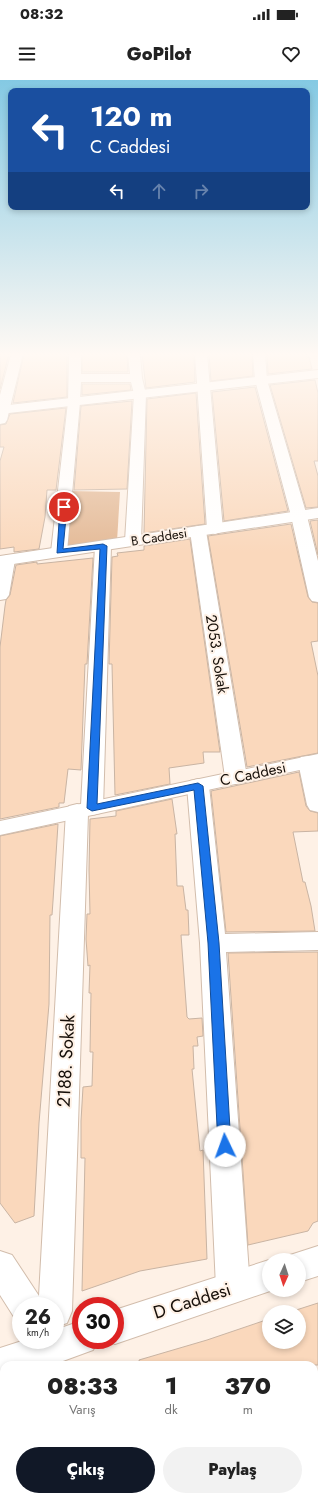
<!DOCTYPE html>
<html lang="tr">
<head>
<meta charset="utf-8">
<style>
	:root { --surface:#fff; --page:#f2f2f2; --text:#222; --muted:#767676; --accent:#111827 }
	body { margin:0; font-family:Jost,sans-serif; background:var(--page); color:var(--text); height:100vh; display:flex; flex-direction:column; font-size:15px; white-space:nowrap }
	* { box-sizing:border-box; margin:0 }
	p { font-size:13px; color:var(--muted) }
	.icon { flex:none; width:22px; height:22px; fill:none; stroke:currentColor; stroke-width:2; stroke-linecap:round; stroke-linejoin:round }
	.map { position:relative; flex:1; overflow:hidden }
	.side { position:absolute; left:0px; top:1281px; width:318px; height:140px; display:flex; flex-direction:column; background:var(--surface); border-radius:12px 12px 0 0; box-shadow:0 2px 6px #0003 }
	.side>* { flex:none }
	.hud { position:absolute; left:8px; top:8px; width:302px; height:122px; border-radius:8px; box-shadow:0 2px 6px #0003; background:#1a4fa0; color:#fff; overflow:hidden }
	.needle { width:26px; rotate:183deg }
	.tools { position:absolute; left:262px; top:1173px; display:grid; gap:8px }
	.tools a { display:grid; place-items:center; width:44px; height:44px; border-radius:50%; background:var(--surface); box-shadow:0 2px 6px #0003; font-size:20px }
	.speed { position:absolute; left:12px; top:1217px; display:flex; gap:8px; font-size:20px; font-weight:700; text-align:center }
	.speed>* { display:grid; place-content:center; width:52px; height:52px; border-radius:50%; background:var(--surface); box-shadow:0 2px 6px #0003; line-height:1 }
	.speed small { font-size:10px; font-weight:400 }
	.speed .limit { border:6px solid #d22; background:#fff; color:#111 }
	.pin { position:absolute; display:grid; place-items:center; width:34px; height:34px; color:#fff; margin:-17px; border:2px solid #fff; border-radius:50%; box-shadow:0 1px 4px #0007 }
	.me { position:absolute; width:44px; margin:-22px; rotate:357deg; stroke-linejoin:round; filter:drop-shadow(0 0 3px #0008) }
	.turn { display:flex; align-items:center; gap:14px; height:84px; padding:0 16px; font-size:18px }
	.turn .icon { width:52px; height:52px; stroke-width:2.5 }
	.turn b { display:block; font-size:28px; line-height:34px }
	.lanes { display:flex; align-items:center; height:38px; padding:0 16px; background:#0003; justify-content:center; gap:20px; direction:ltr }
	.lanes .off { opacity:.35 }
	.eta { display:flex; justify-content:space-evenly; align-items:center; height:68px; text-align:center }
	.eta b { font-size:24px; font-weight:800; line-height:28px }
	.button { display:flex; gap:8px; margin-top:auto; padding:8px 16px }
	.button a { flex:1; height:46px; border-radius:24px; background:var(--accent); color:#fff; font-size:16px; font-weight:800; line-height:46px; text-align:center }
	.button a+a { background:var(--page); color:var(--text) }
	.status { display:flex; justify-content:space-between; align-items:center; height:28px; padding:0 20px; background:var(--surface); direction:ltr }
	.status svg { height:11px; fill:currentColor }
	header { display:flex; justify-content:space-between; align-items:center; height:52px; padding:0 16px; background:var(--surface); font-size:18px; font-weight:800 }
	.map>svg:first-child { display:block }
	.green { fill:#e4ba97 }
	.building { fill:#fad8bc; stroke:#c9b4a3 }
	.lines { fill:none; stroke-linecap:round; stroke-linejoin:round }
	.minor-casing { stroke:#d2bdac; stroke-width:2 }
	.tertiary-casing { stroke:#d2bdac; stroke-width:2 }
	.secondary-casing { stroke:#d2bdac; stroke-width:2 }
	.minor { fill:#fff; fill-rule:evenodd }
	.tertiary { fill:#fff; fill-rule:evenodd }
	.secondary { fill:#fff; fill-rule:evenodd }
	.route { fill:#1a73e8; stroke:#114b97 }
	.labels { text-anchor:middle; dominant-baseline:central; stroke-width:4; stroke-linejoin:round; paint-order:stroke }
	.far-street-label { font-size:13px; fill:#160f09; stroke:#fef1e6 }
	.street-label { font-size:15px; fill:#160f09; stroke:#fef1e6 }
	.near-street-label { font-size:18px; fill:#160f09; stroke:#fef1e6 }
</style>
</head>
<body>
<div class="status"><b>08:32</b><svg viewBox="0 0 49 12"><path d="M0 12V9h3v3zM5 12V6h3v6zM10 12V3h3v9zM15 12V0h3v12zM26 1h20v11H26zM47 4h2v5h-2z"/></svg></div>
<header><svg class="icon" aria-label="menu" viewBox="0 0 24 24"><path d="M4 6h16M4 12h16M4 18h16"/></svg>GoPilot<svg class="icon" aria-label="heart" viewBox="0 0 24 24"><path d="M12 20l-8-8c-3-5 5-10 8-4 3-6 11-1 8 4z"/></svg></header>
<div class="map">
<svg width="318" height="1421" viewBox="0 0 318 1421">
	<rect width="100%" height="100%" fill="#fef1e6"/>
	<path class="green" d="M69 411 120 412 117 461 64 469Z"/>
	<g class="building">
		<path d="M0 274H9L0 309Z"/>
		<path d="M24 274H67V317L13 323Z"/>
		<path d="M82 274H127L128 292H82Z"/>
		<path d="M142 274H194L195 302 146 308Z"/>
		<path d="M209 274H252L253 296 211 301Z"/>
		<path d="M267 274H307V277H309L312 289 268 294Z"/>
		<path d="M315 300 318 313V381H314L318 396V427L306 428 270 305Z"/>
		<path d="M82 304H130L131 310 82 315Z"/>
		<path d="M255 307 288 431 224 441 212 312Z"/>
		<path d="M196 313 205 444 144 453 147 319Z"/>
		<path d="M132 321 127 409 74 410 81 326Z"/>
		<path d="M66 328 56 410H47L45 437 39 469 14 472V467L0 469V381L4 367H0V345L6 344 10 334Z"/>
		<path d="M318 440V475L310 441Z"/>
		<path d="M291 444 308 517 312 522 318 523V561L311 562 318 596V673L247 687 208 456Z"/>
		<path d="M190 459 220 672H203L204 683 169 688 170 704 115 715 112 584H109L112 477 118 476 117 473 144 470V466Z"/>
		<path d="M93 478 87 584H85L81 690 68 689 64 723H59V727L0 739V567L5 526 6 520 10 515 16 485 37 482V484Z"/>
		<path d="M299 692 306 726 310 731 318 733V751L293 752 303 802H305L311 826 315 851 226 852 211 711Z"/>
		<path d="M172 719 177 754H175L177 806H183L186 830H188L189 855H181L187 937 189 939 202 938 203 956 197 957 198 966H193L194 989H192L200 1071 203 1070 207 1179 140 1191 82 1211 85 1078H81V1041L83 1007 92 1006 93 972H90L91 913H89L90 885 88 886 86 859 87 834H90L89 790 90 739 116 736V731Z"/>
		<path d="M58 744 53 821 52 835H50L49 924 39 1043 34 1136 15 1143 0 1123V756Z"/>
		<path d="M318 872V1141L313 1143 308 1151 248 1165 228 873Z"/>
		<path d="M318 1223V1285H140L139 1280 207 1260 269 1239V1262H299V1232H290Z"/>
	</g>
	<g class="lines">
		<defs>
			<g id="minor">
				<path d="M11 274H23L7 340 5 343 0 344V315Z"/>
				<path d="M69 274H81V294H130L128 274H140L142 298 146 314 141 461 139 464 133 466 127 464 125 461 134 314 131 302H81L80 322 67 472 65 475 59 477 53 475 51 472 68 322Z"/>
				<path d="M195 274H207L223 449 221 452 215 454 209 452 207 449Z"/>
				<path d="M253 274H265L267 300 307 436 318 481V522L312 521 309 517 291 436 255 300Z"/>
				<path d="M198 446 204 448 206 451 247 697 244 702 236 704 228 702 225 697 190 451 192 448Z"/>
				<path d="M103 461 109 463 111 466 103 728 100 733 92 735 88 734 72 1231 67 1243 55 1247V1226H21V1240L14 1237 0 1215V1171L12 1175 39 1216 66 731 69 726 77 724 81 725 95 466 97 463Z"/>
				<path d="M7 475 13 476 15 480 9 515 6 519 0 520V478Z"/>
				<path d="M309 676 317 677 318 680V732L310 730 307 725 298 682 301 677Z"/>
				<path d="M198 699 206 701 209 706 225 854 318 852V870L226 872 250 1207 245 1218 233 1223 221 1218 216 1207 200 863 187 706 190 701Z"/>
				<path d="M318 1354V1392L314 1393V1355Z"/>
				<rect x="202" y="1417" width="38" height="4"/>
			</g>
			<g id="tertiary">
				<path d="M318 290V298L0 334V326Z"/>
				<path d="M318 674V686L0 755V741Z"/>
				<path d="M318 1166V1196L299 1202V1180H286L287 1176Z"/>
				<path d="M269 1180V1210H273L115 1264 106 1260H115V1230Z"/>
				<path d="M81 1241V1260H98L93 1270 52 1285H4V1302L0 1304V1268L25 1260H55V1250Z"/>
			</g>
			<path id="secondary" d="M318 428V438L0 486V476Z"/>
		</defs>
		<use href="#minor" class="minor-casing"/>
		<use href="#tertiary" class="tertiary-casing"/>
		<use href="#secondary" class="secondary-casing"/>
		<use href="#minor" class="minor"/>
		<use href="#tertiary" class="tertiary"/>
		<use href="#secondary" class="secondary"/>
	</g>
	<linearGradient id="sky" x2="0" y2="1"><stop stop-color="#84c9e3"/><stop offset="0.58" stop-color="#fff9f4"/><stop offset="1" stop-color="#fff9f4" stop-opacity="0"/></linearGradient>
	<rect width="318" height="473" fill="url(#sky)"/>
	<path class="route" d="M64 425 67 427 63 469 103 464 107 466 97 724 198 703 203 706 219 863 231 1066 229 1070 225 1072 220 1070 218 1066 208 863 194 710 92 731 87 728 100 469 57 473 60 427Z"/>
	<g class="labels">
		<g class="far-street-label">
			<text transform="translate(159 457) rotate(-9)">B Caddesi</text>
		</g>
		<g class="street-label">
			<text transform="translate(217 574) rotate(81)">2053. Sokak</text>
			<text transform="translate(253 694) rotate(-12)">C Caddesi</text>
		</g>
		<g class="near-street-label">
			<text transform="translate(66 981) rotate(-87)">2188. Sokak</text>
			<text transform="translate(192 1221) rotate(-18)">D Caddesi</text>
		</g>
	</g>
</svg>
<div class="tools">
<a><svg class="needle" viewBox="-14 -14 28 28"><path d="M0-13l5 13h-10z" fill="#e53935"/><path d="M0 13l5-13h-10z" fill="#767676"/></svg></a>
<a><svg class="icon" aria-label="layers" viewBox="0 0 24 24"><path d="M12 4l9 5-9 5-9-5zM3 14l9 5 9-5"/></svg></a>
</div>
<div class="speed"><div>26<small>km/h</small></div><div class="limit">30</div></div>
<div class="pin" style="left:64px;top:427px;background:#d93025"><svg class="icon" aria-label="arrive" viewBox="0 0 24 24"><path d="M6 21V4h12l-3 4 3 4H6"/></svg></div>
<svg class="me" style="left:225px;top:1066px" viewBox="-20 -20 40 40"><circle r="19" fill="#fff"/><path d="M0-13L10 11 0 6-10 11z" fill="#1a73e8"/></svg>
<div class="hud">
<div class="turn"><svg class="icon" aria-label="left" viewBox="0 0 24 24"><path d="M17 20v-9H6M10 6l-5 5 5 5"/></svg><div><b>120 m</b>C Caddesi</div></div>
<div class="lanes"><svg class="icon" aria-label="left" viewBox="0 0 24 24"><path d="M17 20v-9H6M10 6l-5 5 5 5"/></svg><svg class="icon off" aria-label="ahead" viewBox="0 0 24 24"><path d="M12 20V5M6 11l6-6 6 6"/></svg><svg class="icon off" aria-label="right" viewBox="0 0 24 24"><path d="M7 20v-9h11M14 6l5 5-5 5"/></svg></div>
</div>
<section class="side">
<div class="eta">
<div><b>08:33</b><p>Varış</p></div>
<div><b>1</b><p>dk</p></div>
<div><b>370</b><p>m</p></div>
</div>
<div class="button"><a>Çıkış</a><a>Paylaş</a></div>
</section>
</div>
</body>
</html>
